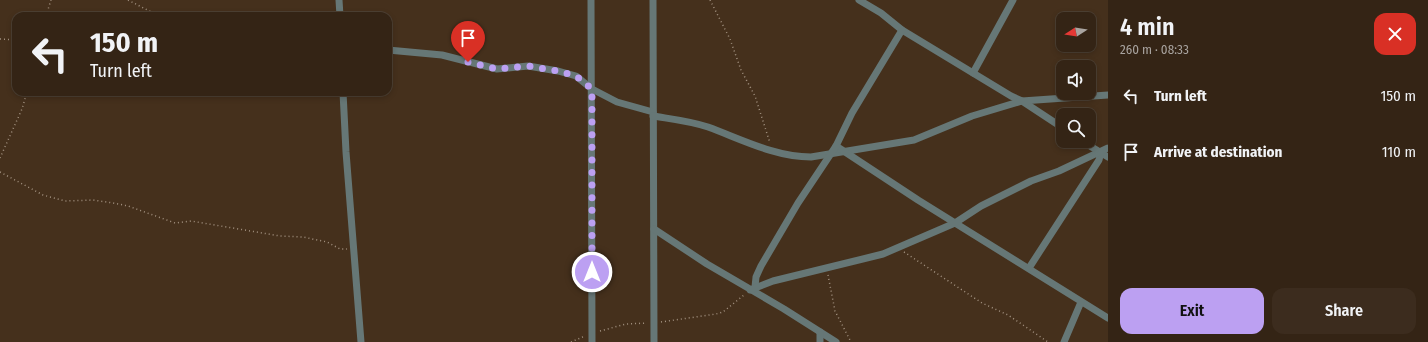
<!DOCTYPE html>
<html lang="en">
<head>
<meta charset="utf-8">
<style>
	:root { --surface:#342415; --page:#3c2c1e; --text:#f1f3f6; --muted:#a9a4a0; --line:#4e4134; --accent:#bca0f2 }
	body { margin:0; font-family:"Fira Sans Condensed",sans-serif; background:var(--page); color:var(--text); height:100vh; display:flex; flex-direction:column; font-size:15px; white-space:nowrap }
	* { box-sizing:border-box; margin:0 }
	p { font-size:13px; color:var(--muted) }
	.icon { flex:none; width:22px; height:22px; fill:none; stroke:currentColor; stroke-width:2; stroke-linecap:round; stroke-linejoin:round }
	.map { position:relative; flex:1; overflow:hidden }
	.panel { display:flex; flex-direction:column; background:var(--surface); width:320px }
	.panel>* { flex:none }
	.banner { position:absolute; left:12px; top:12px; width:380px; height:84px; border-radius:12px; box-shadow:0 2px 6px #0003,0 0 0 1px var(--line); background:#342415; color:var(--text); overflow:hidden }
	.needle { width:26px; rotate:258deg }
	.controls { position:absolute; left:1056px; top:12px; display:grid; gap:8px }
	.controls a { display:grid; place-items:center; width:40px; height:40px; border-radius:8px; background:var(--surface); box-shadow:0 2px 6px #0003,0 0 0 1px var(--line); font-size:20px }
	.pin { position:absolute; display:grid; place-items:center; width:34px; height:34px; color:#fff; margin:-41px -17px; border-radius:50% 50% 50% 0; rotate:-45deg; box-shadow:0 0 4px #0007 }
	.pin .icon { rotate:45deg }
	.me { position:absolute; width:44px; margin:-22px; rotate:0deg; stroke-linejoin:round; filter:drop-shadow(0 0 3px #0008) }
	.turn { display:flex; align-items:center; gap:14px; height:84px; padding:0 12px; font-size:18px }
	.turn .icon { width:52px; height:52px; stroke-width:2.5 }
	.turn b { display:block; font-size:28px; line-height:34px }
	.round { display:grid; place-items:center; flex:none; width:42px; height:42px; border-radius:12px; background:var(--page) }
	.overview { display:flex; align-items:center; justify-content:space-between; height:68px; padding:0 12px }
	h1 { font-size:24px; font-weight:600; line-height:30px }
	.primary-button { display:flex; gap:8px; margin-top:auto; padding:8px 12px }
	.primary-button a { flex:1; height:46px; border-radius:12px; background:var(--accent); color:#111; font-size:16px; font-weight:600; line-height:46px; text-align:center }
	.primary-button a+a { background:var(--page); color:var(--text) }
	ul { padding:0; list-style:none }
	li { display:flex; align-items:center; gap:12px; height:56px; padding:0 12px }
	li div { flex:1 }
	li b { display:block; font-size:15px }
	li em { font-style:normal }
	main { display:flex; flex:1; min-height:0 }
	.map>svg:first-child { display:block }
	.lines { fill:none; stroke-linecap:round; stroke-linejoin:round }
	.path { stroke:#a39281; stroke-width:1.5; stroke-dasharray:1 3; stroke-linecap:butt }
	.minor { stroke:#667776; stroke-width:7 }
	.route { stroke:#bca0f2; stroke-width:7; stroke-dasharray:0 12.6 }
</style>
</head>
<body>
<main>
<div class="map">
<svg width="1108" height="342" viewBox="0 0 1108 342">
	<rect width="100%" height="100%" fill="#45301c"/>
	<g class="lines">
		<g class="path">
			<path d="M128 0 159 16"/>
			<path d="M710 0 730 39 741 70 755 96 770 143"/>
			<path d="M46 16 51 0"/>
			<path d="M0 39 16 40"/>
			<path d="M0 158 22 109 27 92"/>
			<path d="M0 172 43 195 65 201 93 200 113 203 128 206 175 223 191 221 280 236 303 237 327 242 340 249H347"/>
			<path d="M904 252 982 303 1008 315 1048 342"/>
			<path d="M828 275 835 311 851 342"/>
			<path d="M661 322 716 314 723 312 744 295"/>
			<path d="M600 331 626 324 647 323"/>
			<path d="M571 342 585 336"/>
		</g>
		<g class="minor">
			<path d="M339 0 340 16"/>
			<path d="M591 0 592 342"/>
			<path d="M653 0 654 342"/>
			<path d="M859 0 881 13 902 30 1011 96 1022 101 1063 128"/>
			<path d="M388 50 442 55 497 69 528 66 558 71 576 76 592 89 617 102 653 112"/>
			<path d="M973 73 1013 0"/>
			<path d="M343 92 346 152 361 342"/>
			<path d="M653 116C671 119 690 121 708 127 741 139 775 157 811 157L914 140 972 116 1022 101 1108 95"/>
			<path d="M1082 141 1108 157"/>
			<path d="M836 146 918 200 1108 318"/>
			<path d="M654 229 707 264 784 309 836 342"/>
			<path d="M1029 268 1099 160 1101 152"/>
			<path d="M755 287 756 277 761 266 798 203 836 146 852 113 902 30"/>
			<path d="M750 290 773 281 883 254 955 223 981 206 1031 181 1059 171 1108 148"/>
			<path d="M820 342V332"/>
			<path d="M1064 342 1081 302"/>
		</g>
	</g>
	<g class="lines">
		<path class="route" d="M468 62 497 69 528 66 558 71 576 76 592 89V272"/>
	</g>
</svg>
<div class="controls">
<a><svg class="needle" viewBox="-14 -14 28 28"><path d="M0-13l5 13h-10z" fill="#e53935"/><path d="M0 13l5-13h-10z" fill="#a9a4a0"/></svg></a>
<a><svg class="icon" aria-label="sound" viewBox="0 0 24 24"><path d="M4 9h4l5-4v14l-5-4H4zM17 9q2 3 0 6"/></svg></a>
<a><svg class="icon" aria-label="search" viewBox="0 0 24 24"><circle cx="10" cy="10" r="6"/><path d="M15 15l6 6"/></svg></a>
</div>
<div class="pin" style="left:468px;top:62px;background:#d93025"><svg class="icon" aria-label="arrive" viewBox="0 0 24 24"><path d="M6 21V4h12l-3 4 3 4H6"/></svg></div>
<svg class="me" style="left:592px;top:272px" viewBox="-20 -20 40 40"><circle r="17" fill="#bca0f2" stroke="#fff" stroke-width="3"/><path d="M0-11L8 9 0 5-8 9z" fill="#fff"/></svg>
<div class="banner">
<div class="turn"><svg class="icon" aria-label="left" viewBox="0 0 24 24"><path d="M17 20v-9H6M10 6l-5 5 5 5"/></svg><div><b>150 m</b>Turn left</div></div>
</div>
</div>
<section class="panel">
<div class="overview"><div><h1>4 min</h1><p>260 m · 08:33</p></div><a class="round" style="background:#d93025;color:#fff"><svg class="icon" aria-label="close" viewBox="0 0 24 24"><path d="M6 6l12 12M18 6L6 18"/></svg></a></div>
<ul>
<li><svg class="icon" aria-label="left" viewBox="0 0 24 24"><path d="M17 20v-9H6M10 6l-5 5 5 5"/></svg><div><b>Turn left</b></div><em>150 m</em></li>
<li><svg class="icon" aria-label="arrive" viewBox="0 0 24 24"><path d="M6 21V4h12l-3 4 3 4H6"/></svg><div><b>Arrive at destination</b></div><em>110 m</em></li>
</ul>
<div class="primary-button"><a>Exit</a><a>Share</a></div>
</section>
</main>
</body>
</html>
